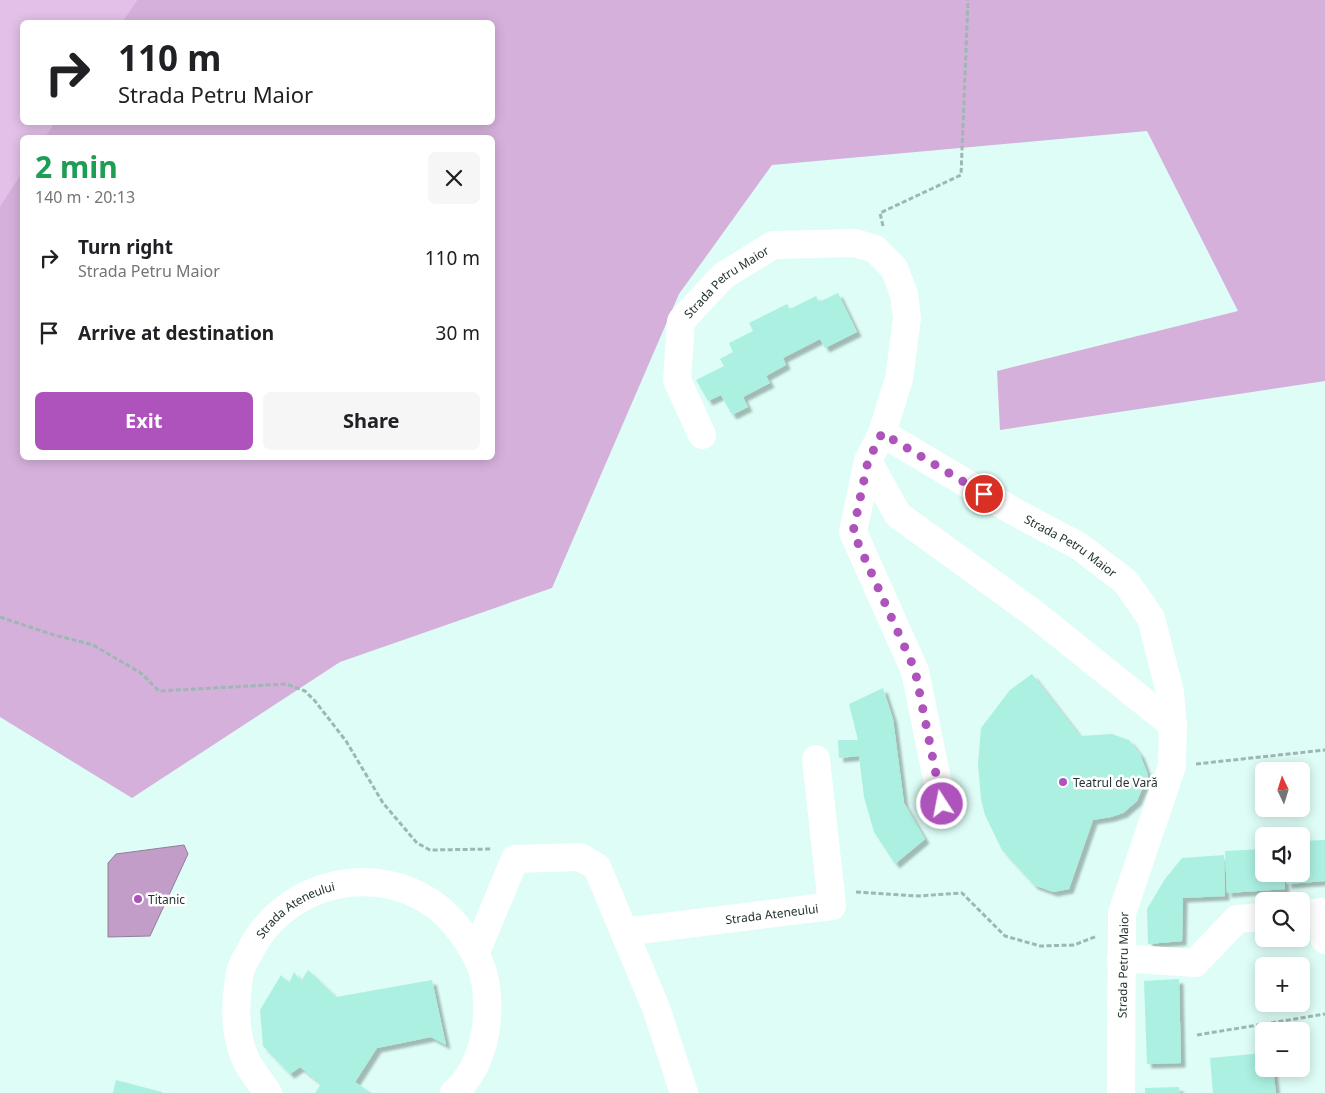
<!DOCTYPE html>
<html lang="en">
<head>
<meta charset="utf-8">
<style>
	:root { --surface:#fff; --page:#f6f6f6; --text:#202124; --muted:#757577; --accent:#ae52bc }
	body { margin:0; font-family:"Noto Sans",sans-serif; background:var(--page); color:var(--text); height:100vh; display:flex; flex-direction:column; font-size:19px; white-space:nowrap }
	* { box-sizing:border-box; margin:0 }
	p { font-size:16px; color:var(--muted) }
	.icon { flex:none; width:28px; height:28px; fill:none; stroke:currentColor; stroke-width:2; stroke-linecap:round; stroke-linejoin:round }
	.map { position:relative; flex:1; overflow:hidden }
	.panel { position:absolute; left:20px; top:135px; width:475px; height:325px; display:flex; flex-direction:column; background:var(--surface); border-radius:8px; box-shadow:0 2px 12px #0003 }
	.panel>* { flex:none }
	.guide { position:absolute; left:20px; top:20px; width:475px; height:105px; border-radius:8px; box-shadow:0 2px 12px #0003; background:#fff; color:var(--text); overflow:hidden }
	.needle { width:32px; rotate:356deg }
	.fabs { position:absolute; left:1255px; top:762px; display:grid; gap:10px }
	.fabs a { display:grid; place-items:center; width:55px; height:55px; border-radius:8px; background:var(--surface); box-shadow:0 2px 12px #0003; font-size:25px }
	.pin { position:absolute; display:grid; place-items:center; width:42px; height:42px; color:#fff; margin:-21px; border:2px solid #fff; border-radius:50%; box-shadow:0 1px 5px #0007 }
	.me { position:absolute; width:55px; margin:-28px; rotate:349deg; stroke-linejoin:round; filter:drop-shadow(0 0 4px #0008) }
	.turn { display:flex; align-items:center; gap:18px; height:105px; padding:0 15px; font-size:22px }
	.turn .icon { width:65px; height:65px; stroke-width:2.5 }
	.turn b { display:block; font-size:35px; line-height:42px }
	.round { display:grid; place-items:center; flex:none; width:52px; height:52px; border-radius:8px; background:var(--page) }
	.head { display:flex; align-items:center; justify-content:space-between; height:85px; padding:0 15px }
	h1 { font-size:30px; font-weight:700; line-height:38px; color:#1e9e55 }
	.button { display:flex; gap:10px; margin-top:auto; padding:10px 15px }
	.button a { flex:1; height:58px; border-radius:8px; background:var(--accent); color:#fff; font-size:20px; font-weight:700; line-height:58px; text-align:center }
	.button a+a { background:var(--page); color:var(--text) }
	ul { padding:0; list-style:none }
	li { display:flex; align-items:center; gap:15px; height:75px; padding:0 15px }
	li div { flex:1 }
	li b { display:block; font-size:19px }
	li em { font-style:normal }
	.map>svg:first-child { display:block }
	.green { fill:#e2c0e7 }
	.forest { fill:#d5b0db }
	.water { fill:#c19dc7; stroke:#927e9a }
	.building { fill:#acf0e1; filter:url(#shadow) }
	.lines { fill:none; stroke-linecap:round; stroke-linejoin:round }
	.path { stroke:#9db8b2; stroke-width:3; stroke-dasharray:5 2.5; stroke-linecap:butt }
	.minor { stroke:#fff; stroke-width:28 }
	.route { stroke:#ae52bc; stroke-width:9; stroke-dasharray:0 16.2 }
	.poi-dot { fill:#ae52bc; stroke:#fff; stroke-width:2 }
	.labels { text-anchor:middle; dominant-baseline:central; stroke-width:5; stroke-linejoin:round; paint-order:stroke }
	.street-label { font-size:12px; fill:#243430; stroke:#fff }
	.poi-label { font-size:12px; fill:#243430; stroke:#fff; text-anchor:start }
</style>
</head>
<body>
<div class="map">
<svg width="1325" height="1093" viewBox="0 0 1325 1093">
	<defs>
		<filter id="shadow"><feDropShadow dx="4.5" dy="4.5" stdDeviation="1" flood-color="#0004"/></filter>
	</defs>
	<rect width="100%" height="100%" fill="#ddfdf6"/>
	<path class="green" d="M0 0H137L122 22H22V122L55 123 45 137 22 138V172L0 206Z"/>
	<path class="forest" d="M137 0H1325V381L1000 430 997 371 1238 311 1147 131 772 165 679 294 552 588 340 662 132 798 0 717V206L22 172V458H492V138L45 137 55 122H492V22H122Z"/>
	<path class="water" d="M184 845 188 854 150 936 108 937V863L116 854Z"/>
	<g class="building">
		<path d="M838 293 857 332 825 348 820 339 783 358 786 365 766 376 770 383 743 397 748 407 732 415 721 395 708 401 696 380 724 366 720 359 733 352 729 343 753 331 749 323 787 304 790 309 816 296 819 302Z"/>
		<path d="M1032 674 1080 736 1112 734 1129 740 1140 754 1148 775 1137 801 1123 813 1111 817 1093 820 1069 889 1053 892 1034 885 1002 850 985 815 981 799 978 764 981 728 1010 690Z"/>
		<path d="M883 688 893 719 904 803 925 839 895 864 874 832 864 797 859 756 839 758 838 740H858L849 704Z"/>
		<path d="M1325 840V881L1287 884 1286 874H1301V841Z"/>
		<path d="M1264 849V874H1284L1285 889 1227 893 1225 851Z"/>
		<path d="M1224 855 1225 896 1183 898 1182 941 1148 944 1147 909 1165 879 1182 858Z"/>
		<path d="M308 970 336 997 432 980 446 1045 431 1037 377 1048 355 1082 371 1093H315L321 1084 300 1067 290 1074 263 1046 260 1010 281 975 289 983 294 972 301 981Z"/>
		<path d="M1179 979 1181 1063 1147 1064 1144 981Z"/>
		<path d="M1264 1053V1069H1273L1276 1093H1213L1210 1058Z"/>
		<path d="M116 1080 162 1092V1093H113Z"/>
		<path d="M1179 1087 1180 1093H1145V1088Z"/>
	</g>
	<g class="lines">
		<g class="path">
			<path d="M883 226 880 213 961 175 968 0"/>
			<path d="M0 617 51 634 93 645 141 673 159 691 286 684 305 691 315 701 346 741 383 803 417 843 430 850 492 849"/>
			<path d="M1196 764 1325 750"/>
			<path d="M856 892 918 896 962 893 1005 936 1040 946 1074 945 1097 936"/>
			<path d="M1197 1035 1325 1014"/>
		</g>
		<g class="minor">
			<path id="s1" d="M882 433 1013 511 1079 546 1126 582 1151 618 1170 692 1173 725 1172 766 1122 913 1121 1093"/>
			<path id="s2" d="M702 435 677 380 681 321 723 276 773 245 855 243 875 249 894 268 904 294 907 318 899 379 882 433 868 461 898 515 1032 612 1173 725"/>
			<path d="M868 461 853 532 915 671 942 804"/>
			<path d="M1301 914 1323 912 1325 940"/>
			<path id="s3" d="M624 932 832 906 816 759"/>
			<path d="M476 952 515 859 580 857 597 867 656 1008 684 1093"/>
			<path d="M1121 958 1195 963 1237 919 1264 917"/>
			<path id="s4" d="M268 1093C261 1082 250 1070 245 1058 237 1039 235 1016 237 996 238 988 238 980 240 973 241 966 246 959 249 953 289 870 407 856 461 932 476 951 486 972 487 997 489 1031 481 1069 454 1093"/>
		</g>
	</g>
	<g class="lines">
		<path class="route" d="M942 804 915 670 853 532 868 461 882 433 984 494"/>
	</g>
	<g class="poi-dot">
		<circle cx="1063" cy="782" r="5"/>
		<circle cx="138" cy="899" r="5"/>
	</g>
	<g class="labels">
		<g class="street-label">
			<text stroke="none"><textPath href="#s2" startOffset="180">Strada Petru Maior</textPath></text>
			<text stroke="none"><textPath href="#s1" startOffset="220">Strada Petru Maior</textPath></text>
			<text stroke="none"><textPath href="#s4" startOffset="216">Strada Ateneului</textPath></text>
			<text stroke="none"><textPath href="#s3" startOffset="149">Strada Ateneului</textPath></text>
			<text transform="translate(1123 965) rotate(-89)">Strada Petru Maior</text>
		</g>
		<g class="poi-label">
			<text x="1073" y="782">Teatrul de Vară</text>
			<text x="148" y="899">Titanic</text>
		</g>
	</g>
</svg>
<div class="fabs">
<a><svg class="needle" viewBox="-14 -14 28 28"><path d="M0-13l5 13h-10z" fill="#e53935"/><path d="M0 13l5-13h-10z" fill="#757577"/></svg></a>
<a><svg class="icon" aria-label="sound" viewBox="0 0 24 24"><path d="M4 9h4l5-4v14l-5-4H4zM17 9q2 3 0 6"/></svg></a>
<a><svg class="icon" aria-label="search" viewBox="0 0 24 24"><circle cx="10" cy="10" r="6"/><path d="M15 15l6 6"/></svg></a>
<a>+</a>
<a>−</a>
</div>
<div class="pin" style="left:984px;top:494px;background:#d93025"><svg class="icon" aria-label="arrive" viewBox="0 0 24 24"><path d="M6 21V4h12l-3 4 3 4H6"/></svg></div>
<svg class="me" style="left:942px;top:804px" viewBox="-20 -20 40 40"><circle r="17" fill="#ae52bc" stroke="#fff" stroke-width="3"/><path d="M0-11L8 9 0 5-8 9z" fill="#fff"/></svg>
<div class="guide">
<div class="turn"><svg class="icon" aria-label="right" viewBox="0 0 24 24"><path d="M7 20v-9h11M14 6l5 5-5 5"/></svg><div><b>110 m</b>Strada Petru Maior</div></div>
</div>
<section class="panel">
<div class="head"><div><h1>2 min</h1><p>140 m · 20:13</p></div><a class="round"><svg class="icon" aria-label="close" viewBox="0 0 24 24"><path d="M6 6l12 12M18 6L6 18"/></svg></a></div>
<ul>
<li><svg class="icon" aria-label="right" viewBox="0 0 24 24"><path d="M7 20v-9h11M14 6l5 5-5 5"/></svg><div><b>Turn right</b><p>Strada Petru Maior</p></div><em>110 m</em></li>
<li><svg class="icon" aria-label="arrive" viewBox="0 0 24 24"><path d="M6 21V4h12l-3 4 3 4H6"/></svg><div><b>Arrive at destination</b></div><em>30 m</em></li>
</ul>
<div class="button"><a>Exit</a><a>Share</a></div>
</section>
</div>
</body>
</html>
